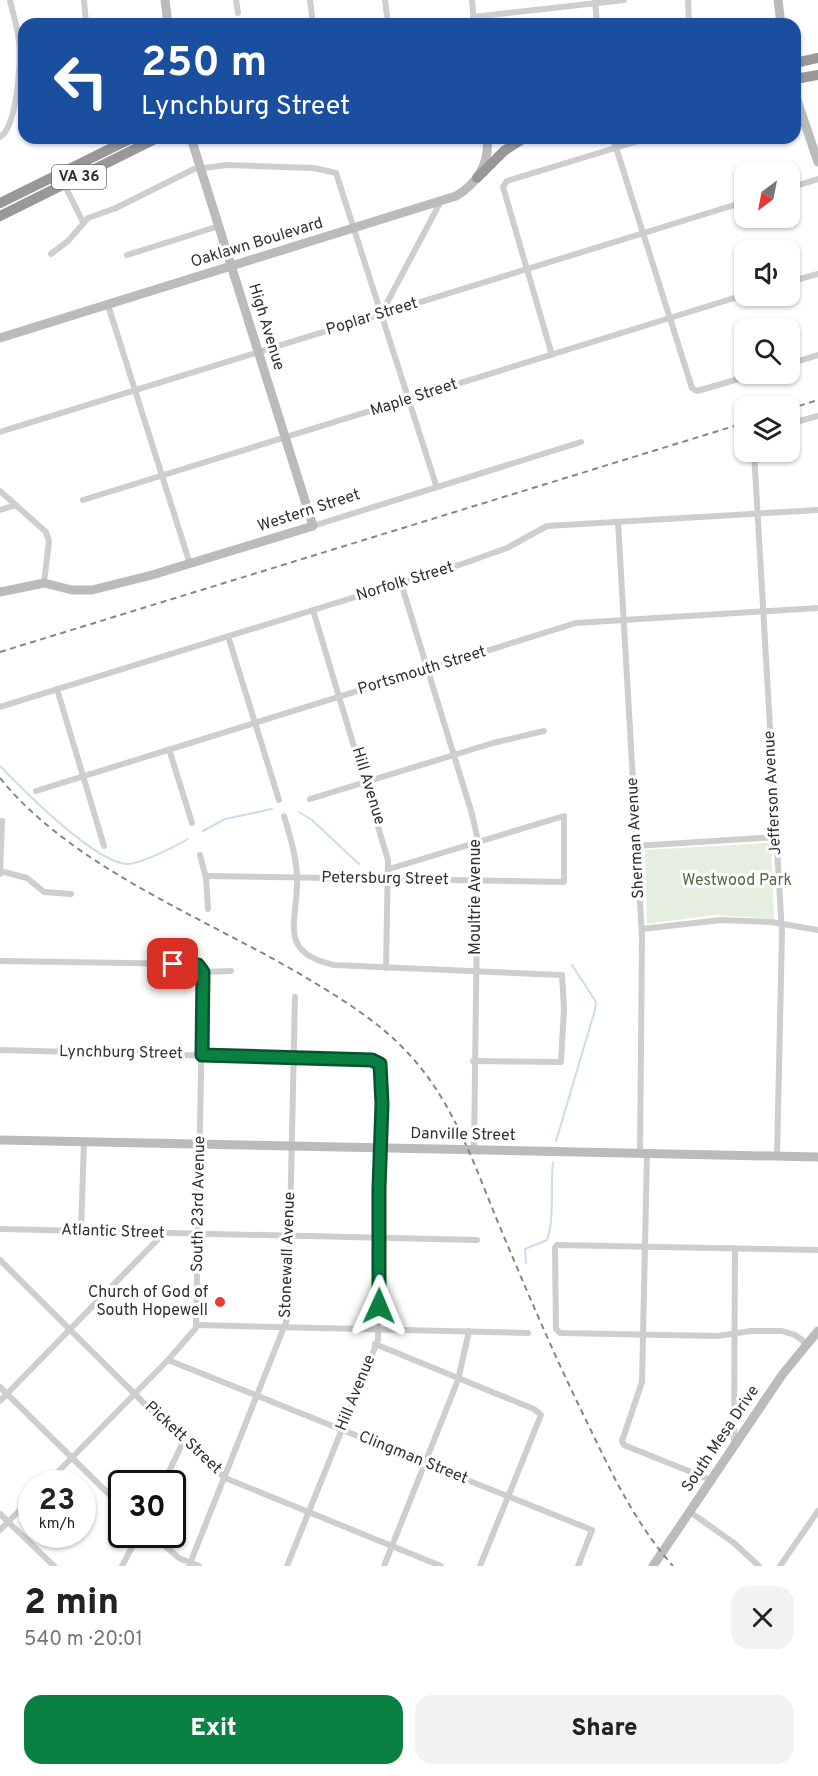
<!DOCTYPE html>
<html lang="en">
<head>
<meta charset="utf-8">
<style>
	:root { --surface:#fff; --page:#f2f2f2; --text:#222; --muted:#767676; --accent:#0b8043 }
	body { margin:0; font-family:Overpass,sans-serif; background:var(--page); color:var(--text); height:100vh; display:flex; flex-direction:column; font-size:22px; white-space:nowrap }
	* { box-sizing:border-box; margin:0 }
	p { font-size:20px; color:var(--muted) }
	.icon { flex:none; width:33px; height:33px; fill:none; stroke:currentColor; stroke-width:2; stroke-linecap:round; stroke-linejoin:round }
	.map { position:relative; height:1566px; overflow:hidden }
	.drawer { display:flex; flex-direction:column; background:var(--surface); flex:1 }
	.drawer>* { flex:none }
	.guide { position:absolute; left:18px; top:18px; width:783px; height:126px; border-radius:18px; box-shadow:0 2px 4px #0004; background:#1a4fa0; color:#fff; overflow:hidden }
	.needle { width:39px; rotate:212deg }
	.tools { position:absolute; left:734px; top:162px; display:grid; gap:12px }
	.tools a { display:grid; place-items:center; width:66px; height:66px; border-radius:12px; background:var(--surface); box-shadow:0 2px 4px #0004; font-size:30px }
	.speed { position:absolute; left:18px; top:1470px; display:flex; gap:12px; font-size:30px; font-weight:700; text-align:center }
	.speed>* { display:grid; place-content:center; width:78px; height:78px; border-radius:50%; background:var(--surface); box-shadow:0 2px 4px #0004; line-height:1 }
	.speed small { font-size:15px; font-weight:400 }
	.speed .limit { border:3px solid #111; border-radius:9px; background:#fff; color:#111 }
	.pin { position:absolute; display:grid; place-items:center; width:51px; height:51px; color:#fff; margin:-26px; border-radius:12px; box-shadow:0 3px 9px #0006 }
	.me { position:absolute; width:66px; margin:-33px; rotate:1deg; stroke-linejoin:round; filter:drop-shadow(0 0 4px #0008) }
	.turn { display:flex; align-items:center; gap:21px; height:126px; padding:0 24px; font-size:27px }
	.turn .icon { width:78px; height:78px; stroke-width:2.5 }
	.turn b { display:block; font-size:42px; line-height:51px }
	.round { display:grid; place-items:center; flex:none; width:63px; height:63px; border-radius:18px; background:var(--page) }
	.head { display:flex; align-items:center; justify-content:space-between; height:102px; padding:0 24px }
	h1 { font-size:36px; font-weight:800; line-height:45px }
	.cta { display:flex; gap:12px; margin-top:auto; padding:12px 24px }
	.cta a { flex:1; height:69px; border-radius:18px; background:var(--accent); color:#fff; font-size:24px; font-weight:800; line-height:69px; text-align:center }
	.cta a+a { background:var(--page); color:var(--text) }
	.map>svg:first-child { display:block }
	.green { fill:#e5eedf }
	.lines { fill:none; stroke-linecap:round; stroke-linejoin:round }
	.stream { stroke:#cbdced; stroke-width:2 }
	.street { stroke:#cecece; stroke-width:6 }
	.secondary { stroke:#bbb; stroke-width:9 }
	.highway { stroke:#989898; stroke-width:10 }
	.rail { stroke:#868686; stroke-width:2; stroke-dasharray:6 4.5; stroke-linecap:butt }
	.route-casing { stroke:#07532c; stroke-width:15 }
	.route { stroke:#0b8043; stroke-width:10 }
	.poi-dot { fill:#e93b32; stroke:#fff; stroke-width:2 }
	.labels { text-anchor:middle; dominant-baseline:central; stroke-width:6; stroke-linejoin:round; paint-order:stroke }
	.shield { fill:#fff; stroke:#6f6f6f; stroke-width:1.5 }
	.shield-label { font-size:15px; font-weight:bold; fill:#313131 }
	.street-label { font-size:16px; fill:#313131; stroke:#fff }
	.park-label { font-size:16px; fill:#4e6e3d; stroke:#fff }
	.poi-label { font-size:16px; fill:#313131; stroke:#fff; text-anchor:end }
</style>
</head>
<body>
<div class="map">
<svg width="818" height="1566" viewBox="0 0 818 1566">
	<rect width="100%" height="100%" fill="#fff"/>
	<path class="green" d="M768 843 771 845 774 919 713 915 647 924 645 850Z"/>
	<g class="lines">
		<g class="stream">
			<path d="M0 766C22 789 96 864 128 864 143 863 174 847 188 839"/>
			<path d="M299 812 312 820 359 864"/>
			<path d="M203 831 225 819 272 809"/>
			<path d="M556 1141 595 1010 596 1002 572 965"/>
			<path d="M526 1263 525 1249 547 1240C555 1217 550 1187 553 1162"/>
		</g>
		<g class="street">
			<path d="M84 0 86 24"/>
			<path d="M236 0 238 13"/>
			<path d="M310 0 313 24"/>
			<path d="M385 0 388 24"/>
			<path d="M472 0 474 24"/>
			<path d="M688 0 689 24"/>
			<path d="M595 1 597 24"/>
			<path d="M473 17 624 0"/>
			<path d="M0 137C17 127 21 62 19 42 18 28 13 14 10 0"/>
			<path d="M613 138 692 388 697 391 756 374"/>
			<path d="M59 174 83 222"/>
			<path d="M789 188 818 179"/>
			<path d="M51 254 68 241 88 218 116 208 194 169 228 165 314 168 336 173 436 485"/>
			<path d="M127 255 219 226"/>
			<path d="M789 282 818 274"/>
			<path d="M108 305 190 564"/>
			<path d="M381 314 441 201"/>
			<path d="M552 355 503 187 507 181 648 138"/>
			<path d="M789 364 818 355"/>
			<path d="M789 424 818 416"/>
			<path d="M0 432 744 202"/>
			<path d="M754 452 782 933 777 1156"/>
			<path d="M0 491 46 532 49 541 44 583"/>
			<path d="M83 500 744 295"/>
			<path d="M0 510 16 505"/>
			<path d="M618 522 642 937 640 1154"/>
			<path d="M313 526 581 442"/>
			<path d="M401 583 472 814 478 841 474 1150"/>
			<path d="M313 610 388 860 386 968"/>
			<path d="M228 636 279 800"/>
			<path d="M57 689 104 846"/>
			<path d="M0 707 465 563 507 548 547 526 818 510"/>
			<path d="M169 749 192 823"/>
			<path d="M36 791 576 623 818 608"/>
			<path d="M310 799 493 743 544 731"/>
			<path d="M284 816C290 836 296 855 297 876 299 920 275 952 334 965L562 975 564 1009 561 1062 473 1061"/>
			<path d="M636 846 776 837"/>
			<path d="M200 855 206 878 208 909"/>
			<path d="M0 871 27 878 44 892 71 894"/>
			<path d="M0 874 2 821"/>
			<path d="M206 876 564 882V816L389 869"/>
			<path d="M642 929 721 920 771 922 818 930"/>
			<path d="M0 961 190 964 198 965 203 972 231 971"/>
			<path d="M0 1050 372 1060 380 1064 382 1104 378 1340 287 1566"/>
			<path d="M647 1154 642 1382 622 1441 624 1445 711 1480"/>
			<path d="M0 1229 477 1240"/>
			<path d="M81 1231 84 1142"/>
			<path d="M0 1260 183 1442 225 1478 441 1566"/>
			<path d="M197 1325 528 1333"/>
			<path d="M375 1344 534 1409 541 1415 480 1566"/>
			<path d="M807 1344 795 1335 782 1331H751L718 1336 560 1333 556 1329 555 1248 557 1245 818 1250"/>
			<path d="M168 1360 592 1530 578 1566"/>
			<path d="M0 1387 122 1507"/>
			<path d="M0 1401 162 1235"/>
			<path d="M734 1446 735 1248"/>
			<path d="M46 1484 168 1360 196 1328 203 972"/>
			<path d="M163 1484 183 1442"/>
			<path d="M690 1512 734 1543 759 1566"/>
			<path d="M0 1514 54 1566"/>
			<path d="M0 1530 32 1498"/>
			<path d="M151 1534 179 1558 199 1566"/>
			<path d="M122 1566 139 1534"/>
			<path d="M189 1566 288 1317 295 997"/>
			<path d="M384 1566 458 1380 469 1331"/>
			<path d="M780 1566 818 1511"/>
		</g>
		<g class="secondary">
			<path d="M165 0 168 24"/>
			<path d="M778 0 781 24"/>
			<path d="M795 94 818 162"/>
			<path d="M0 338 456 196C477 184 490 163 487 138"/>
			<path d="M0 592 44 583 72 590H92L152 575 313 526 191 138"/>
			<path d="M0 1140 818 1157"/>
			<path d="M653 1566 782 1375 818 1331"/>
		</g>
		<g class="highway">
			<path d="M795 63 818 58"/>
			<path d="M795 79 818 75"/>
			<path d="M477 178 504 151 524 138"/>
			<path d="M0 203 132 138"/>
			<path d="M0 216 157 138"/>
		</g>
		<g class="rail">
			<path d="M789 409 818 400"/>
			<path d="M0 652 744 423"/>
			<path d="M0 778C75 871 214 921 315 983 353 1006 387 1028 416 1062 455 1108 475 1166 497 1220 525 1287 553 1353 585 1418 610 1470 634 1522 673 1566"/>
		</g>
	</g>
	<g class="lines">
		<defs>
			<path id="route" d="M173 964 198 965 203 972 202 1055 372 1060 380 1064 382 1104 379 1188V1306"/>
		</defs>
		<use href="#route" class="route-casing"/>
		<use href="#route" class="route"/>
	</g>
	<circle class="poi-dot" cx="220" cy="1302" r="6"/>
	<g class="labels">
		<rect class="shield" x="52" y="165" width="54" height="24" rx="4.5"/>
		<g class="shield-label">
			<text x="79" y="177">VA 36</text>
		</g>
		<g class="street-label">
			<text transform="translate(257 243) rotate(-17)">Oaklawn Boulevard</text>
			<text transform="translate(372 317) rotate(-17)">Poplar Street</text>
			<text transform="translate(266 327) rotate(73)">High Avenue</text>
			<text transform="translate(414 398) rotate(-18)">Maple Street</text>
			<text transform="translate(309 511) rotate(-18)">Western Street</text>
			<text transform="translate(405 582) rotate(-17)">Norfolk Street</text>
			<text transform="translate(422 671) rotate(-17)">Portsmouth Street</text>
			<text transform="translate(368 786) rotate(73)">Hill Avenue</text>
			<text transform="translate(773 793) rotate(-93)">Jefferson Avenue</text>
			<text transform="translate(636 838) rotate(-93)">Sherman Avenue</text>
			<text transform="translate(385 879) rotate(1)">Petersburg Street</text>
			<text transform="translate(476 897) rotate(-90)">Moultrie Avenue</text>
			<text transform="translate(121 1053) rotate(1)">Lynchburg Street</text>
			<text transform="translate(463 1135) rotate(1)">Danville Street</text>
			<text transform="translate(199 1204) rotate(-89)">South 23rd Avenue</text>
			<text transform="translate(113 1232) rotate(2)">Atlantic Street</text>
			<text transform="translate(288 1255) rotate(-88)">Stonewall Avenue</text>
			<text transform="translate(356 1393) rotate(-68)">Hill Avenue</text>
			<text transform="translate(183 1438) rotate(43)">Pickett Street</text>
			<text transform="translate(721 1439) rotate(-56)">South Mesa Drive</text>
			<text transform="translate(413 1458) rotate(22)">Clingman Street</text>
		</g>
		<g class="park-label">
			<text x="737" y="881">Westwood Park</text>
		</g>
		<g class="poi-label">
			<text x="208" y="1293">Church of God of<tspan x="208" dy="18">South Hopewell</tspan></text>
		</g>
	</g>
</svg>
<div class="tools">
<a><svg class="needle" viewBox="-14 -14 28 28"><path d="M0-13l5 13h-10z" fill="#e53935"/><path d="M0 13l5-13h-10z" fill="#767676"/></svg></a>
<a><svg class="icon" aria-label="sound" viewBox="0 0 24 24"><path d="M4 9h4l5-4v14l-5-4H4zM17 9q2 3 0 6"/></svg></a>
<a><svg class="icon" aria-label="search" viewBox="0 0 24 24"><circle cx="10" cy="10" r="6"/><path d="M15 15l6 6"/></svg></a>
<a><svg class="icon" aria-label="layers" viewBox="0 0 24 24"><path d="M12 4l9 5-9 5-9-5zM3 14l9 5 9-5"/></svg></a>
</div>
<div class="speed"><div>23<small>km/h</small></div><div class="limit">30</div></div>
<div class="pin" style="left:173px;top:964px;background:#d93025"><svg class="icon" aria-label="arrive" viewBox="0 0 24 24"><path d="M6 21V4h12l-3 4 3 4H6"/></svg></div>
<svg class="me" style="left:379px;top:1306px" viewBox="-20 -20 40 40"><path d="M0-17L14 15 0 8-14 15z" fill="#0b8043" stroke="#fff" stroke-width="4"/></svg>
<div class="guide">
<div class="turn"><svg class="icon" aria-label="left" viewBox="0 0 24 24"><path d="M17 20v-9H6M10 6l-5 5 5 5"/></svg><div><b>250 m</b>Lynchburg Street</div></div>
</div>
</div>
<section class="drawer">
<div class="head"><div><h1>2 min</h1><p>540 m · 20:01</p></div><a class="round"><svg class="icon" aria-label="close" viewBox="0 0 24 24"><path d="M6 6l12 12M18 6L6 18"/></svg></a></div>
<div class="cta"><a>Exit</a><a>Share</a></div>
</section>
</body>
</html>
